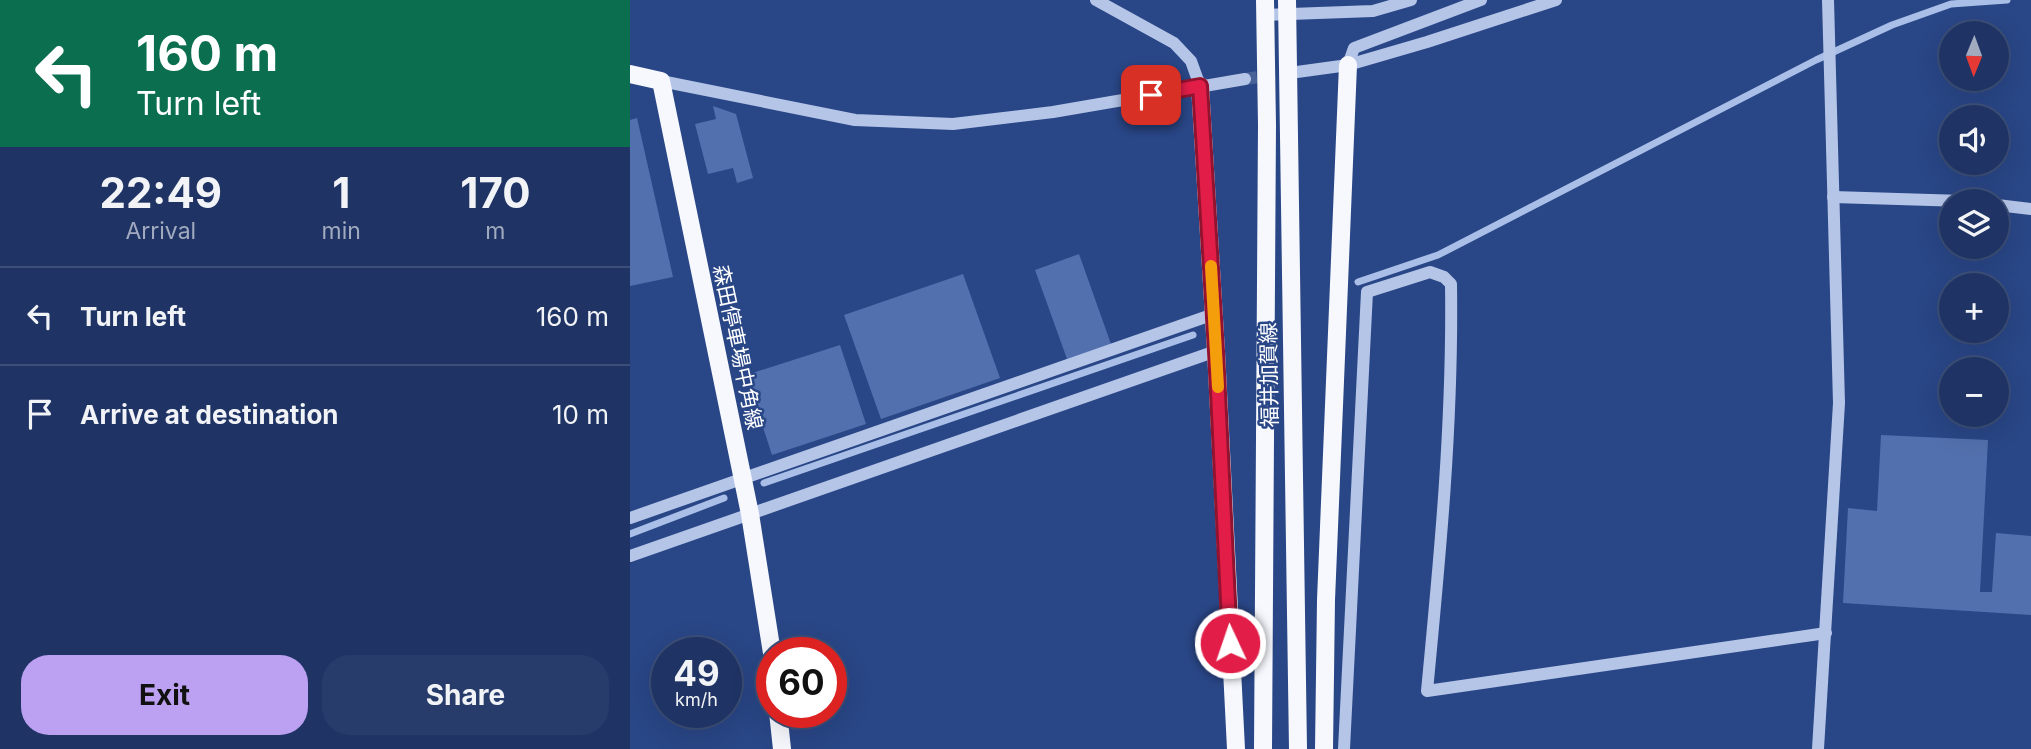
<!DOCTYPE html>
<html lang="en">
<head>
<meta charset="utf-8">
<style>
	:root { --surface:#1f3464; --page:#273c6a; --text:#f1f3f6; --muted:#a1aabf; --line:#3c4f78; --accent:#bca0f2 }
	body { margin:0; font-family:Inter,"Noto Sans JP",sans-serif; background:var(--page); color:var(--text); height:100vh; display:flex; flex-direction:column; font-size:26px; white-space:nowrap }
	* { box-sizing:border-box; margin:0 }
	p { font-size:23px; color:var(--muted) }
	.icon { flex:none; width:38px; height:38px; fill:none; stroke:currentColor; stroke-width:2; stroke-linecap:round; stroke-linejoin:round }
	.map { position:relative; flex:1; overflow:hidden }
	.side { display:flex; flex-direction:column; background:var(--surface); width:630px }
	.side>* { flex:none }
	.guide { background:#0b6e4f; color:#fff; overflow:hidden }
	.needle { width:46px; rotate:181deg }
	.controls { position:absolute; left:1309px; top:21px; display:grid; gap:14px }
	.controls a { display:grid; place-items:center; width:70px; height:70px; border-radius:50%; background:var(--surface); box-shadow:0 7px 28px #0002,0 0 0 2px var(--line); font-size:35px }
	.speed { position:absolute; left:21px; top:637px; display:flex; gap:14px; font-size:35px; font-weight:700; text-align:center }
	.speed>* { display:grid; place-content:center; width:91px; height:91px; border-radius:50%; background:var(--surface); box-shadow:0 7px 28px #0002,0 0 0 2px var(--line); line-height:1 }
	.speed small { font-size:18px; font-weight:400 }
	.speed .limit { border:10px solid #d22; background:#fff; color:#111 }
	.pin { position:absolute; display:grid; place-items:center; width:60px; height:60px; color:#fff; margin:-30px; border-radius:14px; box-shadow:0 4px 10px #0006 }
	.me { position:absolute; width:77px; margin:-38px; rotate:357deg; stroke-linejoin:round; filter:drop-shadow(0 0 5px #0008) }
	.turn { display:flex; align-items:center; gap:24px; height:147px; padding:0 21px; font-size:32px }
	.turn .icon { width:91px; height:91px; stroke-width:2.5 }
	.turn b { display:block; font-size:49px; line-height:60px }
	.eta { display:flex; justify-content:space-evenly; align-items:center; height:119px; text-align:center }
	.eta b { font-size:42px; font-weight:700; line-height:49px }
	.cta { display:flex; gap:14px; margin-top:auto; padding:14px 21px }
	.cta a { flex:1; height:80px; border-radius:28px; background:var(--accent); color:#111; font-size:28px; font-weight:700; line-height:80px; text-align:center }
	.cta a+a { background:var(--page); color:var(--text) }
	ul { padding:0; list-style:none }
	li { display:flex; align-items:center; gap:21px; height:98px; padding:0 21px; border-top:2px solid var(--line) }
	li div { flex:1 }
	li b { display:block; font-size:26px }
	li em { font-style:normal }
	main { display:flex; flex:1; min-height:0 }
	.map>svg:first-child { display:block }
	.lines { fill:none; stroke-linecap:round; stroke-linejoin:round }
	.stream { stroke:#a9bfe8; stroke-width:7 }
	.building { fill:#5270ad }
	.minor-tunnel { stroke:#496298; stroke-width:12; stroke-dasharray:12 6; stroke-linecap:butt }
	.minor { stroke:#b5c5e8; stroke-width:12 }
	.major { stroke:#f6f8fe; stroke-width:18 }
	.route-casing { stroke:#92132f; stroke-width:18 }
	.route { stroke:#e11d48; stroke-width:12 }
	.slow { stroke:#f59e0b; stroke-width:12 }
	.labels { text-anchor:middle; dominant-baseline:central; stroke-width:5; stroke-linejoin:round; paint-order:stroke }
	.street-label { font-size:21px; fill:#fff; stroke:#294686 }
</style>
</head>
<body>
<main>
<section class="side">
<div class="guide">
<div class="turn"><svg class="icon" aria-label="left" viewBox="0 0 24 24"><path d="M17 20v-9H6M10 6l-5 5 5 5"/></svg><div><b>160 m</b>Turn left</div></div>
</div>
<div class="eta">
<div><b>22:49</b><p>Arrival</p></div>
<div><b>1</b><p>min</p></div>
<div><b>170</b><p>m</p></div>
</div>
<ul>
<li><svg class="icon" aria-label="left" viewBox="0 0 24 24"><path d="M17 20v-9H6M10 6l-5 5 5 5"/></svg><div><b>Turn left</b></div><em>160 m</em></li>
<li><svg class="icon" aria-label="arrive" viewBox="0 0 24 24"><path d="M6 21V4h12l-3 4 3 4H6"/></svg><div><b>Arrive at destination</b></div><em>10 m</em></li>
</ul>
<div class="cta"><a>Exit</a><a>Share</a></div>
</section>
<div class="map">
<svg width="1401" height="749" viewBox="0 0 1401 749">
	<rect width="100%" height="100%" fill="#294686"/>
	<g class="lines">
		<g class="stream">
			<path d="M728 282 808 255 1186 60 1262 25 1321 4 1377 0"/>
			<path d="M134 483 563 335"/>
			<path d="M0 534 94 498"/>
		</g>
	</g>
	<g class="building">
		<path d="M83 106 106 114 123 178 107 183 103 168 78 174 65 124 86 119Z"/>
		<path d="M7 118 43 277 0 286V120Z"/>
		<path d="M449 254 481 344 437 359 405 270Z"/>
		<path d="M333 274 370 378 251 419 214 315Z"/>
		<path d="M210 345 236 424 142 455 116 375Z"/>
		<path d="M1251 435 1358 440 1350 592H1362L1366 533 1401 536V615L1213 603 1218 508 1247 511Z"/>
	</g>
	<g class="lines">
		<path class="minor-tunnel" d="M615 79 663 72"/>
		<g class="minor">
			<path d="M466 0 544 43 561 61 570 86"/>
			<path d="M636 15 743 11 781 0"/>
			<path d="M718 65 724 48 851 0"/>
			<path d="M667 72 718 65 797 42 926 0"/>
			<path d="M31 81 225 120 323 124 423 112 615 79"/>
			<path d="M1203 197 1333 201"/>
			<path d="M1367 205 1401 209"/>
			<path d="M0 518 584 314"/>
			<path d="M0 556 586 351"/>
			<path d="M714 749 737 292 800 272 814 277 821 284C823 421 810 556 797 691L1196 633"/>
			<path d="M1188 749 1209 403 1198 0"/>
		</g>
		<g class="major">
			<path d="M657 0 668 749"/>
			<path d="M0 74 31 81 120 514 142 653"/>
			<path d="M570 86 586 351 606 749"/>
			<path d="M148 712 152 749"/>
			<path d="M633 749 637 125 635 0"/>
			<path d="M694 749 696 600 718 65"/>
		</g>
	</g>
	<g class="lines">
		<defs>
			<path id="route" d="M521 95 570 86 586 351 600 643"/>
		</defs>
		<use href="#route" class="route-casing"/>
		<use href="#route" class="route"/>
		<path class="slow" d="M581 266 588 387"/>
	</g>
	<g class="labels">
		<g class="street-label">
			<text transform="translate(108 347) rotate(78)">森田停車場中角線</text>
			<text transform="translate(639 375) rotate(-91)">福井加賀線</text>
		</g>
	</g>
</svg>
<div class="controls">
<a><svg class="needle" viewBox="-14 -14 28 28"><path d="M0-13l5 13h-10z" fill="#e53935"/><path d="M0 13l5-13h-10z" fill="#a1aabf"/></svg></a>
<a><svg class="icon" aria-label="sound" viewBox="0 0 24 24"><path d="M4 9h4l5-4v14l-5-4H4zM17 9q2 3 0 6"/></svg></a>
<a><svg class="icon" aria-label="layers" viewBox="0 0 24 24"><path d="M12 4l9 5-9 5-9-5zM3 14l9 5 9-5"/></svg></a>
<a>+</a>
<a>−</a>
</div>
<div class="speed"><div>49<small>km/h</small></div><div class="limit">60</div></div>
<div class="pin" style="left:521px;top:95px;background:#d93025"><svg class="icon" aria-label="arrive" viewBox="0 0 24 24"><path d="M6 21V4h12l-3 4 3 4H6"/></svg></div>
<svg class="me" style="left:600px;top:643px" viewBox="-20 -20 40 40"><circle r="17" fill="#e11d48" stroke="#fff" stroke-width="3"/><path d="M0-11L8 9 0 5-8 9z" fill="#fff"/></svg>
</div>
</main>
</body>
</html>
